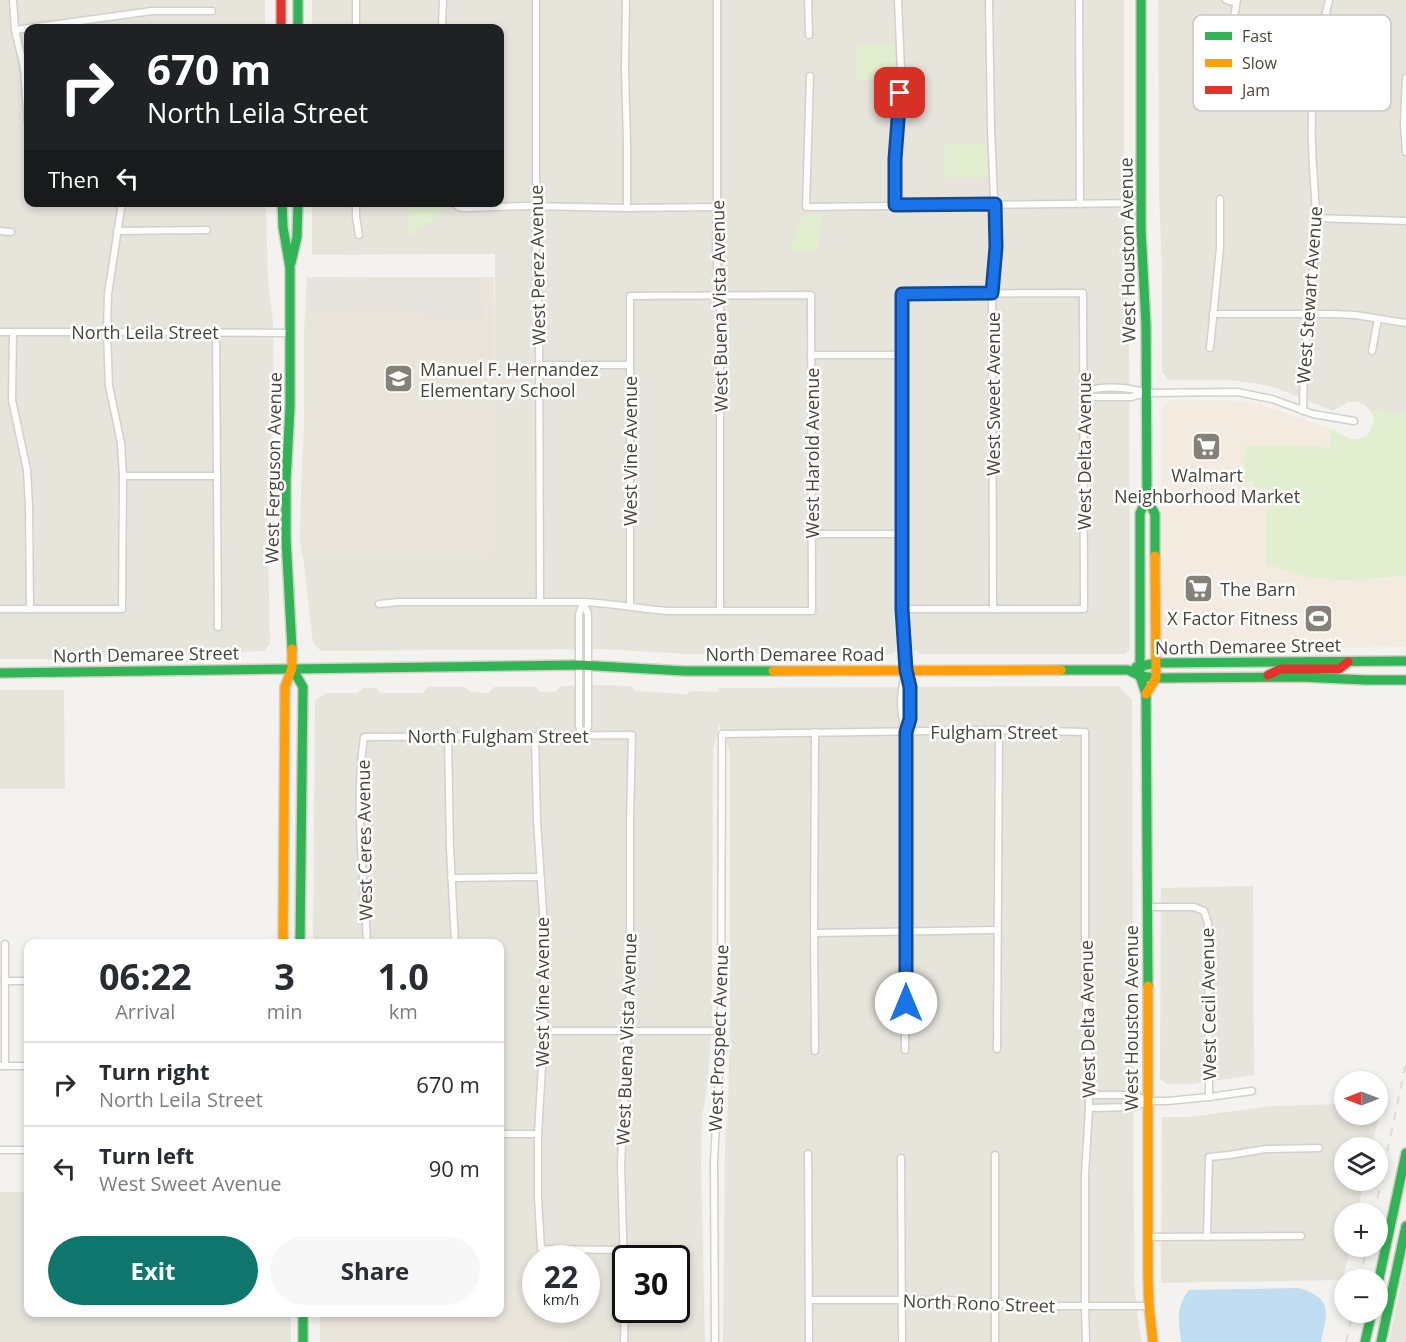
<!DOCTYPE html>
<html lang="en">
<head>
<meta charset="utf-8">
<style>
	:root { --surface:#fff; --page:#f7f7f7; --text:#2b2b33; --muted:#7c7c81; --line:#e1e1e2; --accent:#0f766e }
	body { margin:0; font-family:"Open Sans",sans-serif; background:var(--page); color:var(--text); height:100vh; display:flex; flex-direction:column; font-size:22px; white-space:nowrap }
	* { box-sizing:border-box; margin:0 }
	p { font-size:20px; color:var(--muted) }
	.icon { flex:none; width:33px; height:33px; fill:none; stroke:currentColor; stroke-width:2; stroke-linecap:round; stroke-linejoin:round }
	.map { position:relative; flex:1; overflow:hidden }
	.side { position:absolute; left:24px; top:939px; width:480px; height:378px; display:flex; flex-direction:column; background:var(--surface); border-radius:12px; box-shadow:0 3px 9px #0003 }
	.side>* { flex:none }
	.banner { position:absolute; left:24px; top:24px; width:480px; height:183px; border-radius:12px; box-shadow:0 3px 9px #0003; background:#202124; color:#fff; overflow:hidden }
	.needle { width:39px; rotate:270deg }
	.buttons { position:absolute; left:1334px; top:1071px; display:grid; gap:12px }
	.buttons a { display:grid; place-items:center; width:54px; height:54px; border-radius:50%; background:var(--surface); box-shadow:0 3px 9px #0003; font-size:30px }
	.speed { position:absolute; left:522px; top:1245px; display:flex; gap:12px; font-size:30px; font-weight:700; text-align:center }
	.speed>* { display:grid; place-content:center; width:78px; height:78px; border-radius:50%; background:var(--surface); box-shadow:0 3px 9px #0003; line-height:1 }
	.speed small { font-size:15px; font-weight:400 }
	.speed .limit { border:3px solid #111; border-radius:9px; background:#fff; color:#111 }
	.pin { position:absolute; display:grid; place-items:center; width:51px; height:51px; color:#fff; margin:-26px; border-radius:12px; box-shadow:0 3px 9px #0006 }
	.me { position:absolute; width:66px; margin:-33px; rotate:0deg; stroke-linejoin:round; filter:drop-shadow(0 0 4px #0008) }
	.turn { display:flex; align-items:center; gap:21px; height:126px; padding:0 24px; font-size:27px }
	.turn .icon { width:78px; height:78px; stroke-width:2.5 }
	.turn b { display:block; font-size:42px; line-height:51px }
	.then { display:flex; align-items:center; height:57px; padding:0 24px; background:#0003; gap:12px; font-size:22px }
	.eta { display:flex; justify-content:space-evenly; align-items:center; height:102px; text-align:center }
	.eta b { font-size:36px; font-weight:700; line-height:42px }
	.button { display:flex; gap:12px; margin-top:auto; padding:12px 24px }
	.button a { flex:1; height:69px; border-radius:36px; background:var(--accent); color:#fff; font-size:24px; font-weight:700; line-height:69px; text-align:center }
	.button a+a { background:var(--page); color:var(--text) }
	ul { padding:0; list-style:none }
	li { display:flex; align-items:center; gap:18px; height:84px; padding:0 24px; border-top:2px solid var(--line) }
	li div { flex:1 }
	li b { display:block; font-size:22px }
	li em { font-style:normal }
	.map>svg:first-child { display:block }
	.residential { fill:#e7e4dc; fill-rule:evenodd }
	.commercial { fill:#f3ebdf }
	.education { fill:#eae5da }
	.green { fill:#e1eecf }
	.parking { fill:#e6e3df }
	.water { fill:#c0ddf1 }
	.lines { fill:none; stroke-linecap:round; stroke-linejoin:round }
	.street-casing { stroke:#d2d0cb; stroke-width:9 }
	.fast-casing { stroke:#d3cfc5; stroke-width:12 }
	.slow-casing { stroke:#d3cfc5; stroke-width:12 }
	.jam-casing { stroke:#d3cfc5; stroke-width:12 }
	.street { stroke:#fdfdfc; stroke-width:6 }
	.fast { stroke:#30b455; stroke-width:9 }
	.slow { stroke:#ff9f0a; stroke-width:9 }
	.jam { stroke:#e5322d; stroke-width:9 }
	.rail { stroke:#dbdbda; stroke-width:2; stroke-dasharray:8 8; stroke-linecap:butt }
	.route-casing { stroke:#114b97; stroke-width:15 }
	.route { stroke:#1a73e8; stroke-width:10 }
	.labels { text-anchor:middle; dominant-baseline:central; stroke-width:5; stroke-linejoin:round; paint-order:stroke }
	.street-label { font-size:18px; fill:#4b4439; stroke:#fff }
	.poi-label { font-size:18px; fill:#4b4439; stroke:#fff; text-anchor:start }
	.key { fill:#fff; stroke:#c9c7c4; stroke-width:1.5 }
	.key-label { font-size:16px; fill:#4b4439 }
</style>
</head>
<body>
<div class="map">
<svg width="1406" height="1342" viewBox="0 0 1406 1342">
	<rect width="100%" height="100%" fill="#f4f2ee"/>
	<g class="residential">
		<path d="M0 0H265V28H28V202L266 203 268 281 273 321 274 402 267 502 270 644 264 651 87 659H0Z"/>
		<path d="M312 0H1124V187L1121 192V214L1125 217 1129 311 1130 649 1125 654H920L917 650H897L892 654H690L599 649 321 651 313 643 303 556 494 554 495 254 312 255V203L500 202V28H312Z"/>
		<path d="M1158 0H1406V414L1376 410 1372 413 1365 405 1356 402H1348L1333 411 1276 388 1254 383 1228 380H1169L1162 372V275L1159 192Z"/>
		<path d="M602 685 632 686 636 691 686 694 691 691 718 692 719 688 1118 686 1132 699 1134 1280 1138 1320 1142 1342H723L725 1143 728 1104 730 1025V751L719 725 713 751 712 1019 708 1078 702 1119 701 1163 705 1342H568V1310H586V1258H536L535 1293H500V944H313L315 701 326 693H357L363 688H376L381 693H423L428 687H465L471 692 488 693 494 687H536L540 692H555L560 686ZM626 1258H676V1310H626Z"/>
		<path d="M0 690H64L65 789H0Z"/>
		<path d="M1253 886 1254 1075 1192 1084H1167L1160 1079 1161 888Z"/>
		<path d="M1344 1104V1114H1377V1104H1381L1372 1147 1344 1148V1180L1364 1181 1357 1213 1344 1214V1246L1350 1247 1343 1280 1161 1283 1162 1117H1190L1271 1106Z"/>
		<path d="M0 1192H28V1312L291 1313V1342H0Z"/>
		<path d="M1406 1262V1342H1389Z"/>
	</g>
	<path class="commercial" d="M1170 400H1230L1260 404 1331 429 1330 449 1288 445 1245 446 1253 482V488H1267V566H1274L1289 570 1378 580 1406 575V647L1161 649V409Z"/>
	<g class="education">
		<path d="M307 277H494V554L302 556 300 541 301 491 304 427V331Z"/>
		<path d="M500 1293H535L536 1310H568V1342H320V1313L500 1312Z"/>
	</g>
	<g class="green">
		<path d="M895 44V80H857V45Z"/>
		<path d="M945 144H986L988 177H944Z"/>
		<path d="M445 202 449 207 433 221 410 237 407 205 425 203Z"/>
		<path d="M823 212 817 251H789L803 215 810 217Z"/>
		<path d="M1376 410 1406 414V575C1374 580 1340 582 1308 577 1294 575 1282 566 1267 566V488H1253V482H1244L1245 446 1288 445 1330 448 1331 429C1338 431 1342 436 1349 438 1365 444 1377 428 1372 413Z"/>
	</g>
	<path class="parking" d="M482 279 483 321 433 322 422 310 309 311V280Z"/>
	<path class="water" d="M1299 1288C1334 1299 1327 1312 1321 1342H1181C1179 1321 1175 1308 1189 1290Z"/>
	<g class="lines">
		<defs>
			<g id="street">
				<path d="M13 0 15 30 24 68 28 125"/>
				<path d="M356 0V28"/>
				<path d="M536 0V267L539 316 540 602"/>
				<path d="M626 0 625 69 627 143V208"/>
				<path d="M717 0V191L716 249 720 307V611"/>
				<path d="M808 0 809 35"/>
				<path d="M989 0 991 130 996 241 992 293 993 609"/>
				<path d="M1079 0 1080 204"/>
				<path d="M1226 0 1236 3"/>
				<path d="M1237 0 1222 90 1267 99 1313 101"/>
				<path d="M442 28 443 0"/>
				<path d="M15 30 152 11H212"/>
				<path d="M810 76 806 207 1141 203"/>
				<path d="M1406 78 1404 124 1406 152"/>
				<path d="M356 202V217L359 235"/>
				<path d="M452 202 459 207 464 208 528 206 627 208 717 207"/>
				<path d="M895 205V159L901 70 898 0"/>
				<path d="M1316 218 1406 221"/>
				<path d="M0 231 11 232"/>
				<path d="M117 231 207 230"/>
				<path d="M1213 314H1332L1355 315 1406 323"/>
				<path d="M0 332H107L290 333"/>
				<path d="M216 332 218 627"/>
				<path d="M13 333 12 400 27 470 29 506 30 609"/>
				<path d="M1210 348 1220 248V199"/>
				<path d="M1372 351 1378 319"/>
				<path d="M811 355H902"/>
				<path d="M539 365H630"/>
				<path d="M1084 392C1102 385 1126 387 1144 392"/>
				<path d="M1084 393 1094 397H1131L1146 393 1237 392 1272 399 1313 414 1354 421"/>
				<path d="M1303 411 1304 361 1316 238C1317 207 1313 177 1312 146 1310 96 1317 48 1329 0"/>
				<path d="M123 476H217"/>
				<path d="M812 534H902"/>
				<path d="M583 603 579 614V726L583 736"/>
				<path d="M379 604 399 602H583C612 603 639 609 667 611H812L811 295 630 296V606"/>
				<path d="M0 609H122L123 476 121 443 109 386 107 332 108 294 122 202"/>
				<path d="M902 609H1084L1083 293 902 294V615L906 670 910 687V719L906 732 905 1050"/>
				<path d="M906 731C899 712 900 691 906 671"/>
				<path d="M535 736 537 820 544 928V1031L538 1134V1198L541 1249 623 1250"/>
				<path d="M583 736 588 727V614L583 602"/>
				<path d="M448 737 450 847 455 944"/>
				<path d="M451 878 540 877"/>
				<path d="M1148 907H1194L1204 911 1208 923 1209 1097"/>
				<path d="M814 933 997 930"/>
				<path d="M5 944V1066"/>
				<path d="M367 944C364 875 354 805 364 737L632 735 630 819V985L621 1164 625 1305 624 1342"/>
				<path d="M5 981H28"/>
				<path d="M544 1031H721"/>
				<path d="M997 1049 999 730"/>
				<path d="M815 1051 814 933 815 732"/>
				<path d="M0 1066H28"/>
				<path d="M1089 1095H1134L1148 1101H1167L1209 1097 1252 1091"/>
				<path d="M1089 1108 1134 1107 1148 1101"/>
				<path d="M500 1134H538"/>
				<path d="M0 1150H28"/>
				<path d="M808 1154 809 1342"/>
				<path d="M995 1155V1342"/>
				<path d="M901 1158 902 1342"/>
				<path d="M1148 1237 1301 1236"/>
				<path d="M1207 1237 1209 1157 1229 1155 1266 1149 1319 1148"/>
				<path d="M809 1300H946L1034 1306H1149"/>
				<path d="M715 1342 714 1162 721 1031 722 734 999 730 1085 732V987L1088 1027 1089 1108 1085 1175V1306L1086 1342"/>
			</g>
			<g id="fast">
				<path d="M298 0V28"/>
				<path d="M1141 0V230L1146 325 1147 499 1155 514V556"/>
				<path d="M282 202 283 227 290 268V407L286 481V538L292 649"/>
				<path d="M291 263 297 237 298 202"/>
				<path d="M1147 499 1140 513V676L1146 694 1148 986"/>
				<path d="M1136 667 1156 663 1406 661"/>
				<path d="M292 668 303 687 300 944"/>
				<path d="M1061 670H1128L1140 676 1156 678 1299 677 1366 680H1406"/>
				<path d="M0 673 579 665 684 671H773"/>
				<path d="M1377 1288 1406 1153"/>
				<path d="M303 1312V1342"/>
				<path d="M1365 1342 1372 1312"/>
				<path d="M1381 1342 1406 1226"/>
			</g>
			<g id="slow">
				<path d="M773 671 1061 670"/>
				<path d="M1146 694 1156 678 1155 556"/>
				<path d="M283 944 285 687 292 668V649"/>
				<path d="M1148 986V1277L1149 1306 1153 1342"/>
			</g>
			<g id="jam">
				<path d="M281 0V28"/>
				<path d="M1268 675 1281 669H1339L1348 662"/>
			</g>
		</defs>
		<use href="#street" class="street-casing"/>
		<use href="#fast" class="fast-casing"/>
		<use href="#slow" class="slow-casing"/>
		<use href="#jam" class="jam-casing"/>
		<use href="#street" class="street"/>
		<use href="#fast" class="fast"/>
		<use href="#slow" class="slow"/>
		<use href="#jam" class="jam"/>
		<g class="rail">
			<path d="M1374 1214 1406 1063"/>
			<path d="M1360 1280 1367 1246"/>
			<path d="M1346 1342 1353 1312"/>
		</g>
	</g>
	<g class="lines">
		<defs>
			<path id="route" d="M900 93 895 159V205L995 204 996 247 992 293 902 294V609L906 670 910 687V719L906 732V1003"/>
		</defs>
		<use href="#route" class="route-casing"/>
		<use href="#route" class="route"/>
	</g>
	<defs>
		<symbol id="school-square" viewBox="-11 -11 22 22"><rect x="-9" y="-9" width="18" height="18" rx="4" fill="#868178" stroke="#fff"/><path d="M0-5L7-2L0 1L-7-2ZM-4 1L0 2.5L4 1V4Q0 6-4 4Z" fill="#fff"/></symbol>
		<symbol id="supermarket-square" viewBox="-11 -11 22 22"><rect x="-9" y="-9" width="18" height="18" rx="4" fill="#868178" stroke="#fff"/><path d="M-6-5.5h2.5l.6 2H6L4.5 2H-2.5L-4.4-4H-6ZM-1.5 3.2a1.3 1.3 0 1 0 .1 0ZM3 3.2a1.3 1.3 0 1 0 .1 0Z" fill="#fff"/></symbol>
		<symbol id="stadium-square" viewBox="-11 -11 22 22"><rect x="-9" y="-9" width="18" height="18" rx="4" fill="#868178" stroke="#fff"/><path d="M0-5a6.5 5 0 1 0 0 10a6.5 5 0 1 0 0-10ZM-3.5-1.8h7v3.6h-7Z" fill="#fff"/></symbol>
	</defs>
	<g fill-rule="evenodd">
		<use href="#school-square" x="382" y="362" width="33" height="33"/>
		<use href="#supermarket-square" x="1190" y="430" width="33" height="33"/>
		<use href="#supermarket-square" x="1182" y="572" width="33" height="33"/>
		<use href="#stadium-square" x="1302" y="602" width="33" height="33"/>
	</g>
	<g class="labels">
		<g class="street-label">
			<text transform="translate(1127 250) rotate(-91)">West Houston Avenue</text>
			<text transform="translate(537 265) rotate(-91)">West Perez Avenue</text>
			<text transform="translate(1309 295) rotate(-86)">West Stewart Avenue</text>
			<text transform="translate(719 306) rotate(-91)">West Buena Vista Avenue</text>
			<text x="145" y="332">North Leila Street</text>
			<text transform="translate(993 394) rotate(-90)">West Sweet Avenue</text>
			<text transform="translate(630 451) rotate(-90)">West Vine Avenue</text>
			<text transform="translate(1084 451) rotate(-90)">West Delta Avenue</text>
			<text transform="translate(812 453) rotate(-90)">West Harold Avenue</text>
			<text transform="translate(273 468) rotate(-89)">West Ferguson Avenue</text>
			<text transform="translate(1248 646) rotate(-1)">North Demaree Street</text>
			<text transform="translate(146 654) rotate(-1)">North Demaree Street</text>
			<text x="795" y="654">North Demaree Road</text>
			<text x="994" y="732">Fulgham Street</text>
			<text x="498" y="736">North Fulgham Street</text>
			<text transform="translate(364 840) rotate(-91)">West Ceres Avenue</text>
			<text transform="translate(542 992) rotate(-90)">West Vine Avenue</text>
			<text transform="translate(1208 1004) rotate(-91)">West Cecil Avenue</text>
			<text transform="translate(1131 1018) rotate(-90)">West Houston Avenue</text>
			<text transform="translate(1087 1019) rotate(-91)">West Delta Avenue</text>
			<text transform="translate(718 1038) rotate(-88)">West Prospect Avenue</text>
			<text transform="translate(626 1039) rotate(-88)">West Buena Vista Avenue</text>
			<text transform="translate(979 1303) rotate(2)">North Rono Street</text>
		</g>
		<g class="poi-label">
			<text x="420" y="369">Manuel F. Hernandez<tspan x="420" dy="21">Elementary School</tspan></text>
			<text x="1207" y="475" text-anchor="middle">Walmart<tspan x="1207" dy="21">Neighborhood Market</tspan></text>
			<text x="1220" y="589">The Barn</text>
			<text x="1298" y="618" text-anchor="end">X Factor Fitness</text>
		</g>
	</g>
	<rect x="1193" y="15" width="198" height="96" rx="9" class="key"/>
	<rect x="1205" y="32" width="27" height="8" fill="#30b455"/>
	<rect x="1205" y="59" width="27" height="8" fill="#ff9f0a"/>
	<rect x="1205" y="86" width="27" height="8" fill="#e5322d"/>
	<g class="key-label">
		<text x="1242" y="42">Fast</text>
		<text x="1242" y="69">Slow</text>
		<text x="1242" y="96">Jam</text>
	</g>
</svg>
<div class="buttons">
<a><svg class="needle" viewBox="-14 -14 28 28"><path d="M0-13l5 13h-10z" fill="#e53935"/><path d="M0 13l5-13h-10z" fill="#7c7c81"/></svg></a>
<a><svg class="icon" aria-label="layers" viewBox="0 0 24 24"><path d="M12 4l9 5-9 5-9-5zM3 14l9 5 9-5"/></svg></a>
<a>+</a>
<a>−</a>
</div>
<div class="speed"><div>22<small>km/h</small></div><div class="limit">30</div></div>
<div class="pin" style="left:900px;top:93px;background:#d93025"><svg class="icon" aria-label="arrive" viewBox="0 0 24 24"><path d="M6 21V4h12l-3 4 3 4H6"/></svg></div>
<svg class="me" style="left:906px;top:1003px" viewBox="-20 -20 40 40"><circle r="19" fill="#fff"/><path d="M0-13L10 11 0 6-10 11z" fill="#1a73e8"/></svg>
<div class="banner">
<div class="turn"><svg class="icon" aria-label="right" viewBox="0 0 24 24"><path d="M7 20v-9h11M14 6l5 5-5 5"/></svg><div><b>670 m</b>North Leila Street</div></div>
<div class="then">Then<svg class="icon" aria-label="left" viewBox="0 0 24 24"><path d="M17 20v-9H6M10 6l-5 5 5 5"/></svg></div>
</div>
<section class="side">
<div class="eta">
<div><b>06:22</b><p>Arrival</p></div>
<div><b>3</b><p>min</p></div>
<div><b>1.0</b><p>km</p></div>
</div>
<ul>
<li><svg class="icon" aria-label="right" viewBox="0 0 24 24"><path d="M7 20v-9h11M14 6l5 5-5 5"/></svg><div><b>Turn right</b><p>North Leila Street</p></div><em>670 m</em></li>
<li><svg class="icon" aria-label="left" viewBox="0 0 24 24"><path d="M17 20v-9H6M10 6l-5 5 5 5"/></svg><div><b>Turn left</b><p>West Sweet Avenue</p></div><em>90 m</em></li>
</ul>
<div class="button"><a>Exit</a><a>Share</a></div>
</section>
</div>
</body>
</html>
